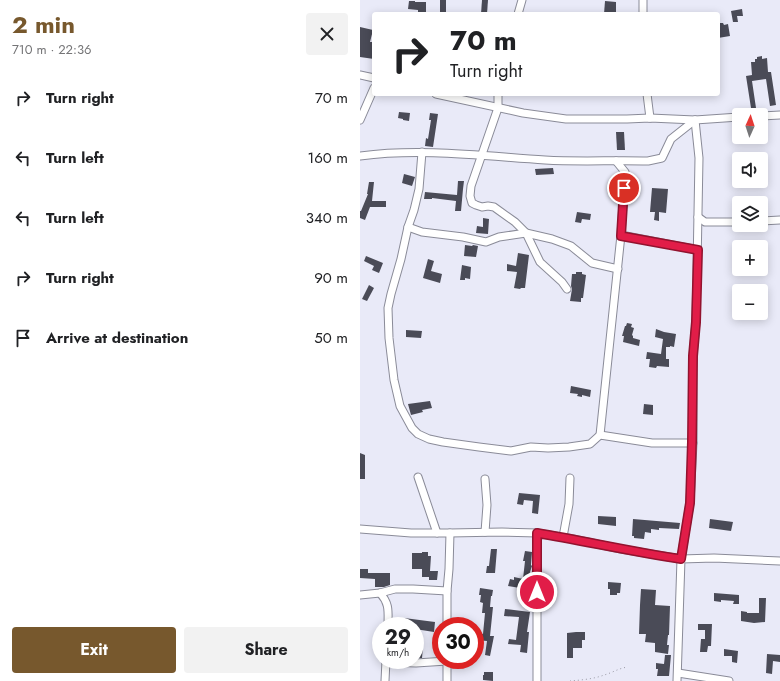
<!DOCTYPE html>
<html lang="en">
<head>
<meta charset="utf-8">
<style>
	:root { --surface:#fff; --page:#f2f2f2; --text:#202124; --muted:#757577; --accent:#77582d }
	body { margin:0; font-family:Jost,sans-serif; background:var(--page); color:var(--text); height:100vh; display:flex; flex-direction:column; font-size:15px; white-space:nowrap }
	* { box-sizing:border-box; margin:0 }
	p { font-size:13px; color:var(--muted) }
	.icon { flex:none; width:22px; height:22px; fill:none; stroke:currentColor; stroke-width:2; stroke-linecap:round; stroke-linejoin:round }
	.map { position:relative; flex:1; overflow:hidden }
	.sheet { display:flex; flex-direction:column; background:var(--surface); width:360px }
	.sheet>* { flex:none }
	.banner { position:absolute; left:12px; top:12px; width:348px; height:84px; border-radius:4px; box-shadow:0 2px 10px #0003; background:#fff; color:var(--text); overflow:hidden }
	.needle { width:26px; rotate:3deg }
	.buttons { position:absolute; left:372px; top:108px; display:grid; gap:8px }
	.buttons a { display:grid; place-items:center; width:36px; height:36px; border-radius:4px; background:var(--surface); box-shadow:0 2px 10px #0003; font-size:20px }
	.speed { position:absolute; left:12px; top:617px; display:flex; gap:8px; font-size:20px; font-weight:700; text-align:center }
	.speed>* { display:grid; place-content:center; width:52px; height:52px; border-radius:50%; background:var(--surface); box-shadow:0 2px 10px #0003; line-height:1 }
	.speed small { font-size:10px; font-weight:400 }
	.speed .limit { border:6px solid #d22; background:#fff; color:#111 }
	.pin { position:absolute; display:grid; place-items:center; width:34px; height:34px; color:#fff; margin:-17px; border:2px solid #fff; border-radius:50%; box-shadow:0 1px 4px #0007 }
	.me { position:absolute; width:44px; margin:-22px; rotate:0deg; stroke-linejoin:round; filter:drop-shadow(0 0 3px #0008) }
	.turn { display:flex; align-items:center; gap:14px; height:84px; padding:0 12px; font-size:18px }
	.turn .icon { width:52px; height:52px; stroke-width:2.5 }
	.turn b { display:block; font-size:28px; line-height:34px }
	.round { display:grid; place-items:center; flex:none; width:42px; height:42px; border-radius:4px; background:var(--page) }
	.summary { display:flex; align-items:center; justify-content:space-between; height:68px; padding:0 12px }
	h1 { font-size:24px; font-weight:700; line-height:30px; color:var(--accent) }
	.cta { display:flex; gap:8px; margin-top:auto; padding:8px 12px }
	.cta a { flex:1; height:46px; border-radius:4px; background:var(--accent); color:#fff; font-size:16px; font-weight:700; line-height:46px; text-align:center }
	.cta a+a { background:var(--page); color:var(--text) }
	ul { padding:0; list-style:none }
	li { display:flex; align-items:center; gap:12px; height:60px; padding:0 12px }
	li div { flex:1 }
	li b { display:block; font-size:15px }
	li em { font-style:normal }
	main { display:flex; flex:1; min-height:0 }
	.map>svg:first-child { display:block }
	.building { fill:#4a4b57 }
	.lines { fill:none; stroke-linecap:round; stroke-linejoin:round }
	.street-casing { stroke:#8a8b98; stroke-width:9 }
	.path { stroke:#9999a4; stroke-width:1; stroke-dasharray:1 3; stroke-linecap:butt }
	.street { stroke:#fff; stroke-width:7 }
	.route-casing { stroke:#92132f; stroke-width:10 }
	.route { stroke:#e11d48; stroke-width:7 }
</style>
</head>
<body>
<main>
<section class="sheet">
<div class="summary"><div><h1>2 min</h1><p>710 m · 22:36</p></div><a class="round"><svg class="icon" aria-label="close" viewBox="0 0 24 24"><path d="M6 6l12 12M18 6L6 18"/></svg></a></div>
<ul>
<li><svg class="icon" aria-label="right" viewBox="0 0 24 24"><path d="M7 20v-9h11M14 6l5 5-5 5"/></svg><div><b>Turn right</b></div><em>70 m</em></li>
<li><svg class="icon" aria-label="left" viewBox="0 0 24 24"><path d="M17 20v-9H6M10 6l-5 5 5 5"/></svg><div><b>Turn left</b></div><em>160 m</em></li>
<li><svg class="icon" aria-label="left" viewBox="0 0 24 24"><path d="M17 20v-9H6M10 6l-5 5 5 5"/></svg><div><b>Turn left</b></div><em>340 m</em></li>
<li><svg class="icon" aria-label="right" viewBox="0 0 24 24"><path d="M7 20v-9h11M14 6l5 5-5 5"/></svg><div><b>Turn right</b></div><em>90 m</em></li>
<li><svg class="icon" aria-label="arrive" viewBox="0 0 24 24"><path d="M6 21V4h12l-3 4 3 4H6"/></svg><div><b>Arrive at destination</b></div><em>50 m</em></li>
</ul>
<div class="cta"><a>Exit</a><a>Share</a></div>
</section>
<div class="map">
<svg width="420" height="681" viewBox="0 0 420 681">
	<rect width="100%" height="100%" fill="#e9eaf8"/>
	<g class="building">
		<rect x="80" y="0" width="6" height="14"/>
		<path d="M122 0H128L127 14H121Z"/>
		<path d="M49 1H55V2H66V14H58V10L48 9Z"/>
		<path d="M245 1 256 2V14H244Z"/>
		<path d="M382 9 383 16H377L378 22H373L371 11Z"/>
		<path d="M358 23H363L364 25 368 24 370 36 358 38Z"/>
		<path d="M0 27 13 30 10 42H14V59L0 57Z"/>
		<path d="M402 56V59L407 58 408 72H411L416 105 410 106 406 79 392 81 396 108H391L386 76 392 75 391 62H395V59H397V57Z"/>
		<path d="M39 112 50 113 49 121 43 120V119L38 118Z"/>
		<path d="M70 113 78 114 73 147 65 146 66 138 68 139 71 120H69Z"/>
		<path d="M256 132H264L265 150H257Z"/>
		<path d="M193 168 194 174 176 175 175 169Z"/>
		<path d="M44 174 55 177 52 186 42 183Z"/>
		<path d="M98 181H104L103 189 101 211H95L96 201 72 198V199H64L65 192 97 195Z"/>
		<path d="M9 182H14L12 201H26V207H10L5 220 0 218V211H1L8 194H7Z"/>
		<path d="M292 188 308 189 306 213 299 212V221L294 220 295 212H290Z"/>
		<path d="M217 212 231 214 230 220 222 219 221 223 215 222Z"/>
		<path d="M123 218 129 219 128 234 116 233 117 226 123 227Z"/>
		<path d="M105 245 112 246 113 245 118 246 116 257 104 256Z"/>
		<path d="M158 253 169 255 165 288H161L160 289 154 288 157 272 147 271V264L156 266Z"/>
		<path d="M6 256 23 263 19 273 12 270 14 266 4 261Z"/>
		<path d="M68 259 74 261 71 271 82 274 80 283 63 278Z"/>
		<path d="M102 265 111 267 110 279 105 278V280H100Z"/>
		<path d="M216 272H222V274L226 275 223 298H221V302L210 301 212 289 211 286 212 274H216Z"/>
		<path d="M9 285 14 288 7 301 2 299Z"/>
		<path d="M267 323 272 324 271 327 274 328 272 335 273 336V338L280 340 279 346 263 342 264 336H262L265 326H266Z"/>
		<path d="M296 329 304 332 316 334 314 347 310 346V347H306V359H309V367L297 366 296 368 289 367 290 359H286L287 352 301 354 303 339 295 337Z"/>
		<path d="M46 330 62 331 61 338 46 337Z"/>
		<path d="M211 386 231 390 230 397 222 395V397L217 396 218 394 210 393Z"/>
		<path d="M70 401 72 408 62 410 63 412 51 415 48 404Z"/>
		<path d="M284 404 293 405V415L283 414Z"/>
		<path d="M0 453 5 455V479H0Z"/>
		<path d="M159 493 180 495 178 514 172 513 173 501 164 500 163 505 157 504Z"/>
		<path d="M238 516 256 517V526L238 524Z"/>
		<path d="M273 519 320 523 319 529 299 528V530L291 529V533L285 532 284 539 274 538V536H272Z"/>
		<path d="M350 519 373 522 371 531 349 528Z"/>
		<path d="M131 549H137L135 573H126L127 566H129Z"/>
		<path d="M165 551 172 552 171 565 172 566 168 578 166 589 148 586 150 579 154 580V577L163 579 165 561H163Z"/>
		<path d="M62 552H68V556H71L70 571H78L77 580H69V577H62V569H52V553H62Z"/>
		<path d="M0 569H8V573H30V585L24 587H15V579L0 578Z"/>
		<path d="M248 582 261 583 260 593H257V595H250V589H248Z"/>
		<path d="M120 588 133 590 132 596H131L130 607H133L130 636H134L130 656 125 655 127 641 116 640 117 633 123 634 125 613H122L123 603 120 602 121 595H119Z"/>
		<path d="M281 589 296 590 295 605 310 606 309 635H308L307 645H309L308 654 295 652V643L285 642 286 634H279L280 605Z"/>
		<path d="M354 593 379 595V604H373L374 601 361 600V602L354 601Z"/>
		<path d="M399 598H406L405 622 394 623 381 621V611L387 612V613H399Z"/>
		<path d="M145 609 170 612 167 632H169L167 653 160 652 161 645 148 644 149 639 156 640 159 617 144 616Z"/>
		<path d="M44 618 75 622 74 632 55 629V626H44Z"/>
		<path d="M338 624H352L351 646H348L347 652H340L341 639H345V630H338Z"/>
		<path d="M216 632H225V640H222V648H213V658H207V633Z"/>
		<path d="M55 646 63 647 62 658H55Z"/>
		<path d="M364 649 378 651 377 663 372 662V656H364Z"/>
		<path d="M407 654 420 655V662L413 661 412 674 406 673Z"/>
		<path d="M305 655H311L309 676H297L298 669H296V663L304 664Z"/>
		<path d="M124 672H133V681L123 680V675H124Z"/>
	</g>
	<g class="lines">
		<defs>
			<g id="street">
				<path d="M158 14 162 0"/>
				<path d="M283 14V0"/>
				<path d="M0 75 14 78"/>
				<path d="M76 94 163 113 206 119H267L290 118 335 120 379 117"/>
				<path d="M138 94V108L111 186 110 196 112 203 116 205 122 207 128 206 134 207 155 222 166 233 180 262 202 282 207 289"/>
				<path d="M287 94 290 118"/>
				<path d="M401 116 420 115"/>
				<path d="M0 120 14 88"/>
				<path d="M62 152 59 189 54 210 48 227 41 259 31 294 28 308 29 338 34 380 40 406 52 428 58 434 69 439 83 442 119 447 151 451 171 447 188 448 209 447 230 444 240 435 292 443H333"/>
				<path d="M0 156C61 148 123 156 185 160 219 162 254 160 288 161L302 158 311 139 335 120"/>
				<path d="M338 217 345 222H379"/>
				<path d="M401 221 420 220"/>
				<path d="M48 227 62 232 103 237 126 242 139 237 166 233 192 239 211 246 232 263 258 269"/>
				<path d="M261 235 338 250"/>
				<path d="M240 435 261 235 265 172 256 161"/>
				<path d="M58 477 77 533"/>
				<path d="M0 529 51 533H90L142 532 177 533 213 539 261 549 321 559 354 558 420 561"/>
				<path d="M125 532 127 505 125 479"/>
				<path d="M203 537 209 504 210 478"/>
				<path d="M20 593C30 604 28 612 28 626"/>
				<path d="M0 595 20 593 35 589H53L87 591"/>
				<path d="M87 626V591L89 569 90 533"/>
				<path d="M26 662 56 663 87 661"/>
				<path d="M318 673 369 681"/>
				<path d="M25 681 26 660"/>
				<path d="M87 681V660"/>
				<path d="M177 681V533"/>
				<path d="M317 681 321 559 330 503 333 443V356L336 322 339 158 335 120"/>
			</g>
		</defs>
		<use href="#street" class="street-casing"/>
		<path class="path" d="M210 681C221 680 234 679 244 675 252 673 259 668 268 667"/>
		<use href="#street" class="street"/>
	</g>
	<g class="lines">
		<defs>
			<path id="route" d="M177 592V533C225 541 273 552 321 559L330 503 332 442 333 356 336 322 338 250 261 236 264 188"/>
		</defs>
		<use href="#route" class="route-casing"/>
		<use href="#route" class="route"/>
	</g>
</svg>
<div class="buttons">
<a><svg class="needle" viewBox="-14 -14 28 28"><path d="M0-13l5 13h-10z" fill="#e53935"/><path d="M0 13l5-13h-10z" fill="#757577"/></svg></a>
<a><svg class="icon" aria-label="sound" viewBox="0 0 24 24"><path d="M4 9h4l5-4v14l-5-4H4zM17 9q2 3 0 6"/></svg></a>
<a><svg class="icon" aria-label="layers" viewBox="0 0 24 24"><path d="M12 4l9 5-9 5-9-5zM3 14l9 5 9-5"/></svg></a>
<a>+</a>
<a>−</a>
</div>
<div class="speed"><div>29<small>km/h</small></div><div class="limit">30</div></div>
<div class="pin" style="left:264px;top:188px;background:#d93025"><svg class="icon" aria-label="arrive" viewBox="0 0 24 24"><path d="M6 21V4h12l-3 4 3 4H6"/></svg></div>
<svg class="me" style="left:177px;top:592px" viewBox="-20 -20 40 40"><circle r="17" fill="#e11d48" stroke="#fff" stroke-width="3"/><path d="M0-11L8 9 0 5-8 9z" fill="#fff"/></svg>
<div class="banner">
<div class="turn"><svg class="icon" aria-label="right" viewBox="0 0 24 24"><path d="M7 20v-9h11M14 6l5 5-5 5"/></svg><div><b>70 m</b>Turn right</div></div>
</div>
</div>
</main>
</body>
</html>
